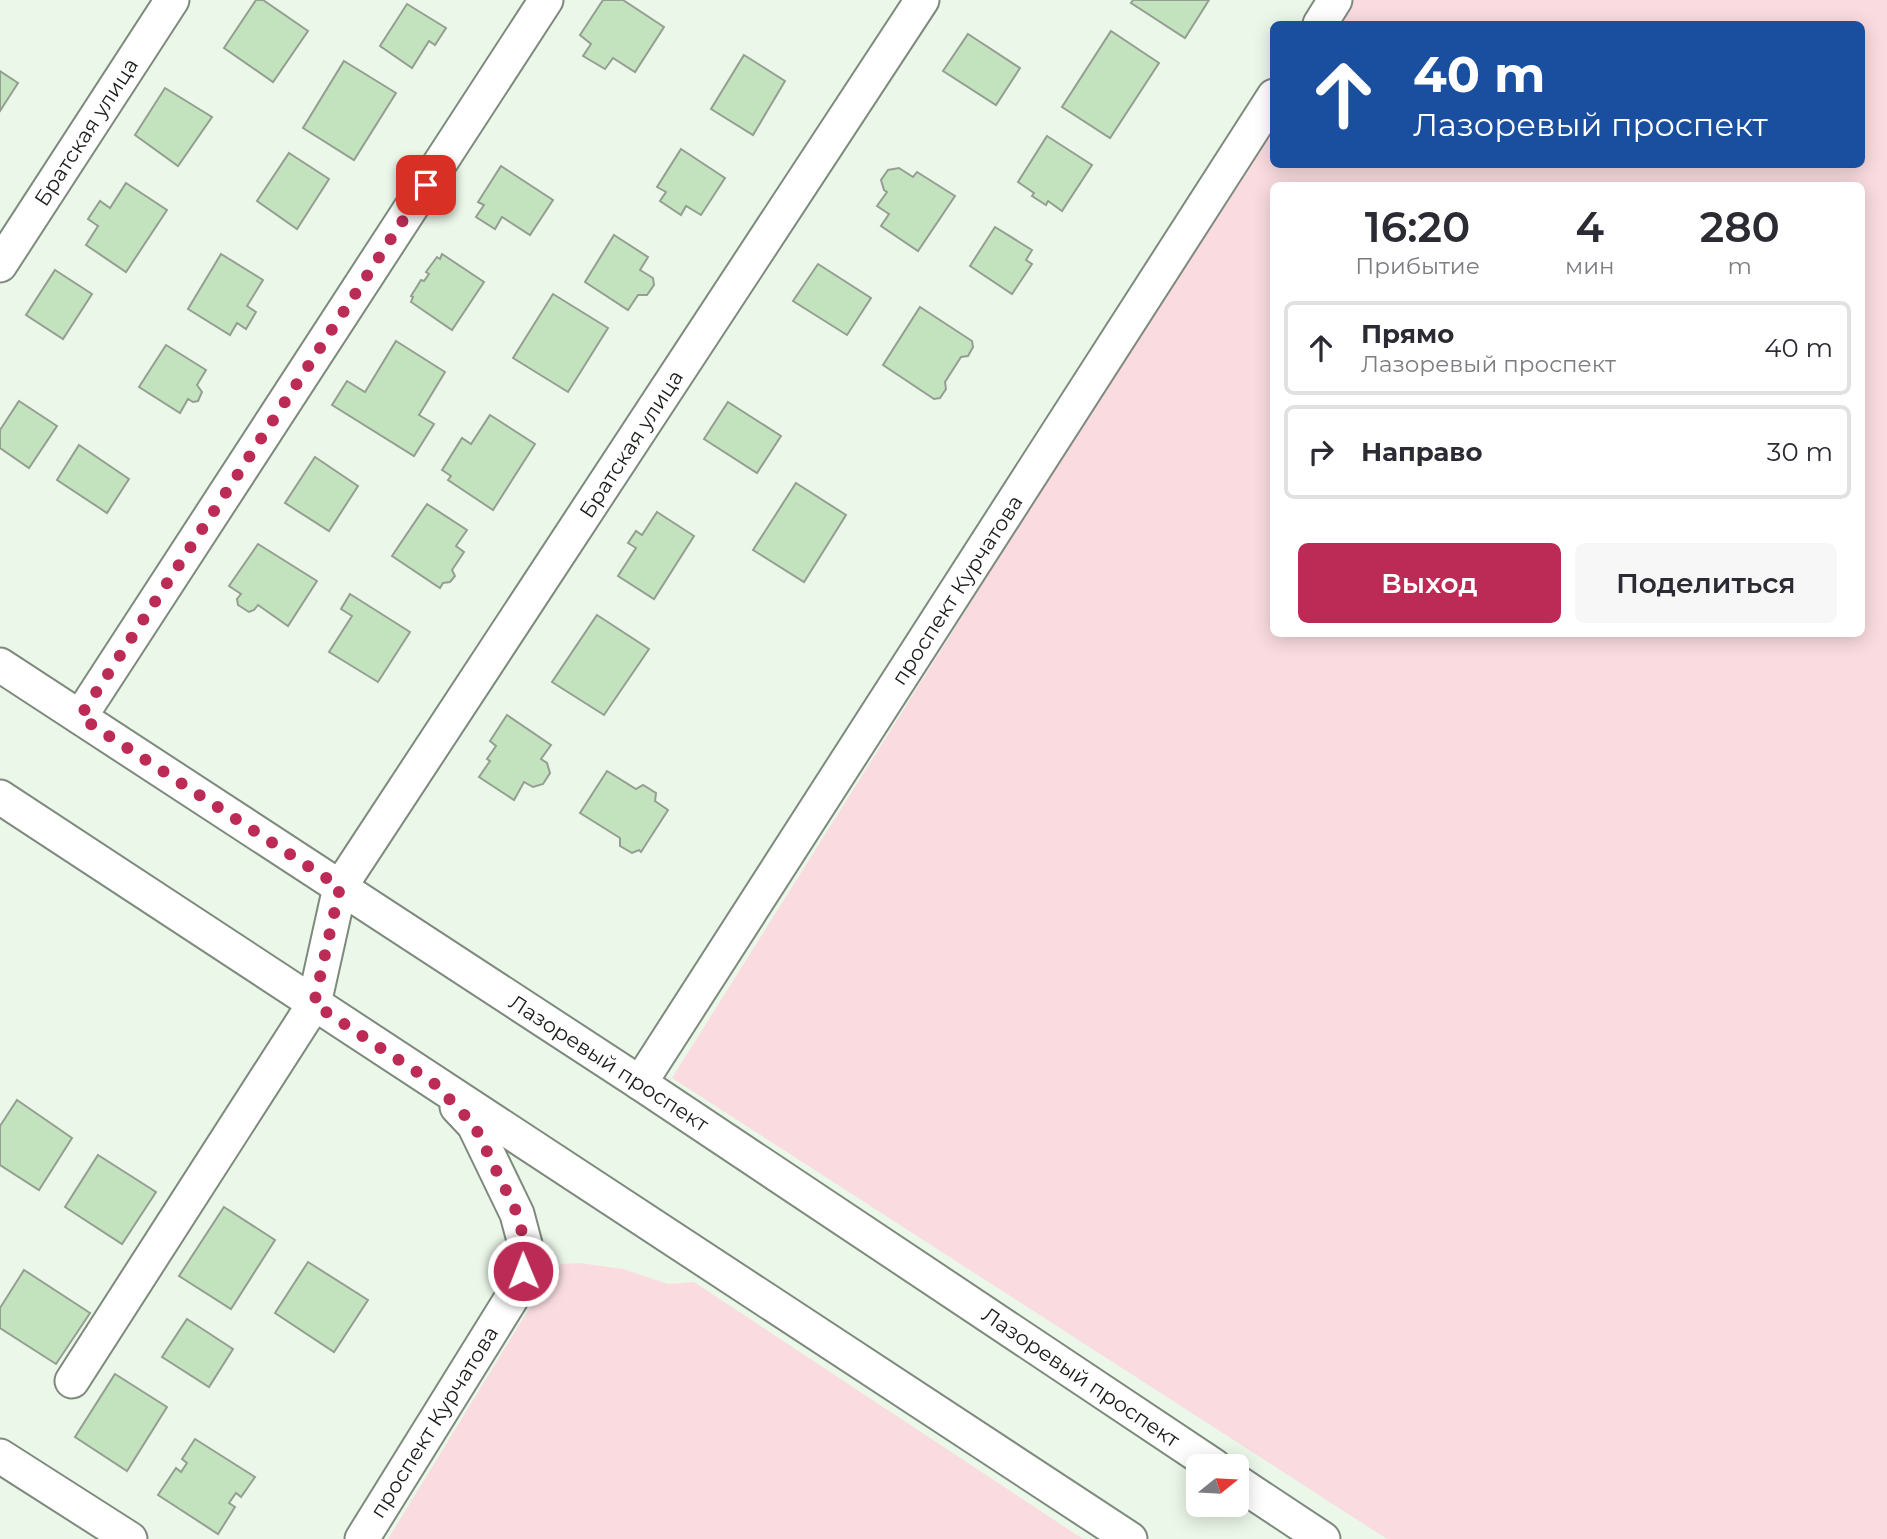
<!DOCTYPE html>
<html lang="ru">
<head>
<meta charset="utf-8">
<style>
	:root { --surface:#fff; --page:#f7f7f7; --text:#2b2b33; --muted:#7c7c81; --line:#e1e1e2; --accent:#bb2b55 }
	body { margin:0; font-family:Montserrat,sans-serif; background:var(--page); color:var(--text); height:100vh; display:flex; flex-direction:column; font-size:26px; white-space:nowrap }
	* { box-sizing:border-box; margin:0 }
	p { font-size:23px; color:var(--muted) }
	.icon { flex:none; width:38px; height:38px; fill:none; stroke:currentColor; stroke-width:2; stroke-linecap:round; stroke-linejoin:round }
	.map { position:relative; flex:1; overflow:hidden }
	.drawer { position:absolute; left:1270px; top:182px; width:595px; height:455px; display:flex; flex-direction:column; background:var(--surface); border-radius:10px; box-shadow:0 4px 18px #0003 }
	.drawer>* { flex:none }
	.banner { position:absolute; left:1270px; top:21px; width:595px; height:147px; border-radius:10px; box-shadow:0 4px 18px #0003; background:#1a4fa0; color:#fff; overflow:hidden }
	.needle { width:46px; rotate:72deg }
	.fabs { position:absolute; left:1186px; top:1454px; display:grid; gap:14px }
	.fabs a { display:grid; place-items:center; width:63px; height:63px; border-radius:10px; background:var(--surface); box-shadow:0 4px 18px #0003; font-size:35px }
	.pin { position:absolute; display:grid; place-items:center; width:60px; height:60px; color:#fff; margin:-30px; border-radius:14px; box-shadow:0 4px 10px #0006 }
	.me { position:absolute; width:77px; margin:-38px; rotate:359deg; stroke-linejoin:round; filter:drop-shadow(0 0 5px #0008) }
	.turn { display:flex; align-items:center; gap:24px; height:147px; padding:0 28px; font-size:32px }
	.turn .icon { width:91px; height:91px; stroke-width:2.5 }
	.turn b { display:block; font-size:49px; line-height:60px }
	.eta { display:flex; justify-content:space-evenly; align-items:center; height:119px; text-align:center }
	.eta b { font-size:42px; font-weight:600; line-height:49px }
	.primary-button { display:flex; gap:14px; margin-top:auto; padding:14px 28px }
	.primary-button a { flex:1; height:80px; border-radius:10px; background:var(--accent); color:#fff; font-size:28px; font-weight:600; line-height:80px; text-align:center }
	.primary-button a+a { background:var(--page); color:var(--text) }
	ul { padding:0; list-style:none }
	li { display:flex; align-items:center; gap:21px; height:94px; margin:0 14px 10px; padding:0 14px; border:4px solid var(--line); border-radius:10px }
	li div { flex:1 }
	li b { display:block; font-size:26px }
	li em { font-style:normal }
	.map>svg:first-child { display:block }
	.green { fill:#fadce0; fill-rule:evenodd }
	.building { fill:#c3e3be; stroke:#949f92; stroke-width:2 }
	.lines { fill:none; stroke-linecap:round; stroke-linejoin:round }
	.minor-casing { stroke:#7e8a7d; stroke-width:37 }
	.minor { stroke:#fff; stroke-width:33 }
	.route { stroke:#bb2b55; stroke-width:12; stroke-dasharray:0 21.6 }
	.labels { text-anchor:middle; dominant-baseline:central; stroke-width:6; stroke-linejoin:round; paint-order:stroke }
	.street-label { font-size:21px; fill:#1b1f1a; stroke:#fff }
</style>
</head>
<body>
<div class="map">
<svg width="1887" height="1539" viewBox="0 0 1887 1539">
	<rect width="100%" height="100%" fill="#ebf7e9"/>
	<g class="green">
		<path d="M1350 0H1887V1539H1387L672 1078 1274 120V164H1862V24H1334ZM1274 186H1862V634H1274Z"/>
		<path d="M580 1263 623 1269 668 1284 694 1282 1083 1539H388L546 1281 561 1264Z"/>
	</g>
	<g class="building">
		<path d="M256 0H263L308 31 273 82 224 48Z"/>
		<path d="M603 0H623L664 27 635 72 613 58 605 69 583 56 591 44 580 35Z"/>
		<path d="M1133 0H1209L1185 38 1131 3Z"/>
		<path d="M407 4 446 28 435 45 429 41 412 68 380 46Z"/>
		<path d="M1111 31 1159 63 1110 138 1062 107Z"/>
		<path d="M968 34 1020 68 996 105 943 71Z"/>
		<path d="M744 55 785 81 753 135 711 109Z"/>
		<path d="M344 61 396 93 354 160 303 128Z"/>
		<path d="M0 71 18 83 0 111Z"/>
		<path d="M165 88 212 117 178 166 135 135Z"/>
		<path d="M1047 136 1092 165 1062 211 1048 201 1046 205 1032 196 1034 193 1018 182Z"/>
		<path d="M681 149 725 178 701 215 686 206 681 215 660 201 666 192 657 187Z"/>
		<path d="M289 153 329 179 297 229 257 201Z"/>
		<path d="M501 166 553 200 530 235 502 217 495 229 476 217 484 205 478 202Z"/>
		<path d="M899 168 913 177 917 172 955 196 918 251 881 226 889 214 877 206 887 192 884 190 881 180 888 170Z"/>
		<path d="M126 183 167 210 126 272 86 245 98 226 88 219 100 201 110 208Z"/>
		<path d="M995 227 1032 250 1026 260 1032 264 1012 294 970 266Z"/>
		<path d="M614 235 648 257 640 270 653 278 654 285 647 295H638L628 310 585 282Z"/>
		<path d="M221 254 263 280 247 306 256 312 246 329 237 323 230 335 188 309Z"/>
		<path d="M442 254 484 282 452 330 411 302 413 297 411 296 421 280 424 281 429 274 426 272 437 257 440 259Z"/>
		<path d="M818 264 871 298 847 335 793 301Z"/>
		<path d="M55 270 92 294 63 339 26 315Z"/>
		<path d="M553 294 608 328 568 392 513 358Z"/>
		<path d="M920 307 972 341 973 347 968 356 961 357 945 382 946 389 940 398 934 399 883 365Z"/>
		<path d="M396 341 445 372 419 415 434 424 414 456 332 405 347 381 365 392Z"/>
		<path d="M166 345 206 370 197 385 202 392 198 401 193 402 188 399 180 413 139 387Z"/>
		<path d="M19 401 57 426 29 468 0 448V430Z"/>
		<path d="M728 402 781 436 757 473 704 439Z"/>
		<path d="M490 415 535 444 493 510 448 480 451 476 442 470 462 438 471 444Z"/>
		<path d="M79 445 129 479 107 513 57 480Z"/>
		<path d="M315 457 358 486 329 531 285 503Z"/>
		<path d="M796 483 846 515 804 582 753 550Z"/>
		<path d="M427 504 467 530 456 546 464 552 452 570 455 576 450 582 443 583 440 588 392 556Z"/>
		<path d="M657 512 694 536 654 599 618 576 636 548 628 543 636 531 642 535Z"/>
		<path d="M258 544 317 581 288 626 258 605 254 610 249 612 238 605 237 599 241 594 229 586Z"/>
		<path d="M350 594 410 632 378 682 329 652 352 616 341 609Z"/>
		<path d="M597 615 649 649 604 715 552 682Z"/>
		<path d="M507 715 551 745 541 759 547 763 550 773 543 784 533 787 524 782 514 800 479 777 490 761 487 759 496 746 490 741Z"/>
		<path d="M607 771 636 789 643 785 656 793 655 801 668 810 641 852 639 850 632 853 620 846V838L580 813Z"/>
		<path d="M17 1100 72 1138 39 1190 0 1165V1126Z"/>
		<path d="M98 1155 156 1192 122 1244 65 1207Z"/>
		<path d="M224 1207 275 1240 231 1309 179 1276Z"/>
		<path d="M308 1262 368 1300 334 1352 275 1313Z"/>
		<path d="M24 1270 90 1313 56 1364 0 1328V1308Z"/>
		<path d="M187 1319 233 1349 209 1387 162 1357Z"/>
		<path d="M115 1374 167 1407 127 1471 75 1437Z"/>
		<path d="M195 1439 255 1477 241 1497 236 1493 229 1503 235 1507 218 1534 158 1495 176 1468 181 1472 187 1463 182 1459Z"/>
	</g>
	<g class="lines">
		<defs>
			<g id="minor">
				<path d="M1320 24 1335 0"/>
				<path d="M0 265 172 0"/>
				<path d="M0 665 640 1083 1214 1466"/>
				<path d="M80 717 546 0"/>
				<path d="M0 797 1130 1539"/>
				<path d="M640 1083 1274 96"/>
				<path d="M72 1381 314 1004 340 887 922 0"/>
				<path d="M0 1456 130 1539"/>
				<path d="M1237 1482 1323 1539"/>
				<path d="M362 1539 511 1299 523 1271 525 1244 517 1214 474 1125 457 1107"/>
			</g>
		</defs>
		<use href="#minor" class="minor-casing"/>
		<use href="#minor" class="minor"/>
	</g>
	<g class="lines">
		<path class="route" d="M426 185 80 717 340 887 314 1004 435 1084 474 1125 517 1213 525 1244 523 1271"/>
	</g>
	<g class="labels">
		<g class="street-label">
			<text transform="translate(86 132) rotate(-57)">Братская улица</text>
			<text transform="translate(631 444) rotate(-57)">Братская улица</text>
			<text transform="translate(957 590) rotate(-57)">проспект Курчатова</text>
			<text transform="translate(609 1063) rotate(33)">Лазоревый проспект</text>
			<text transform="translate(1081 1377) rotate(34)">Лазоревый проспект</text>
			<text transform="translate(434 1422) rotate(-58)">проспект Курчатова</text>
		</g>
	</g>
</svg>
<div class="fabs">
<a><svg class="needle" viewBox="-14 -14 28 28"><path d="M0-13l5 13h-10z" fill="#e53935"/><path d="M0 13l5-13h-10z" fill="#7c7c81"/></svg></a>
</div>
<div class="pin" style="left:426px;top:185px;background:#d93025"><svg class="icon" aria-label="arrive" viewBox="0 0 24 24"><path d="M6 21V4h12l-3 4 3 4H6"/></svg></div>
<svg class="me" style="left:523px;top:1271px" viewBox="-20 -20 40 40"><circle r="17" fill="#bb2b55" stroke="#fff" stroke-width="3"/><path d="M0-11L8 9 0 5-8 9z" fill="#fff"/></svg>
<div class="banner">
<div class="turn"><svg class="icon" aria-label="ahead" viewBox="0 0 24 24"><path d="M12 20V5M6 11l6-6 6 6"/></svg><div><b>40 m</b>Лазоревый проспект</div></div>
</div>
<section class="drawer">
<div class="eta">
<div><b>16:20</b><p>Прибытие</p></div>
<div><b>4</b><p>мин</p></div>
<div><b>280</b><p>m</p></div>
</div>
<ul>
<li><svg class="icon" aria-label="ahead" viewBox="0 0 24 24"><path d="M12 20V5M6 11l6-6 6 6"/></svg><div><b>Прямо</b><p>Лазоревый проспект</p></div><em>40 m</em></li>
<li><svg class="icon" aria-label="right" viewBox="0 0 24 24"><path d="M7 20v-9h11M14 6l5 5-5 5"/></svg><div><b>Направо</b></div><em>30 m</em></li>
</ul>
<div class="primary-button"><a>Выход</a><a>Поделиться</a></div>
</section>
</div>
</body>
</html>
